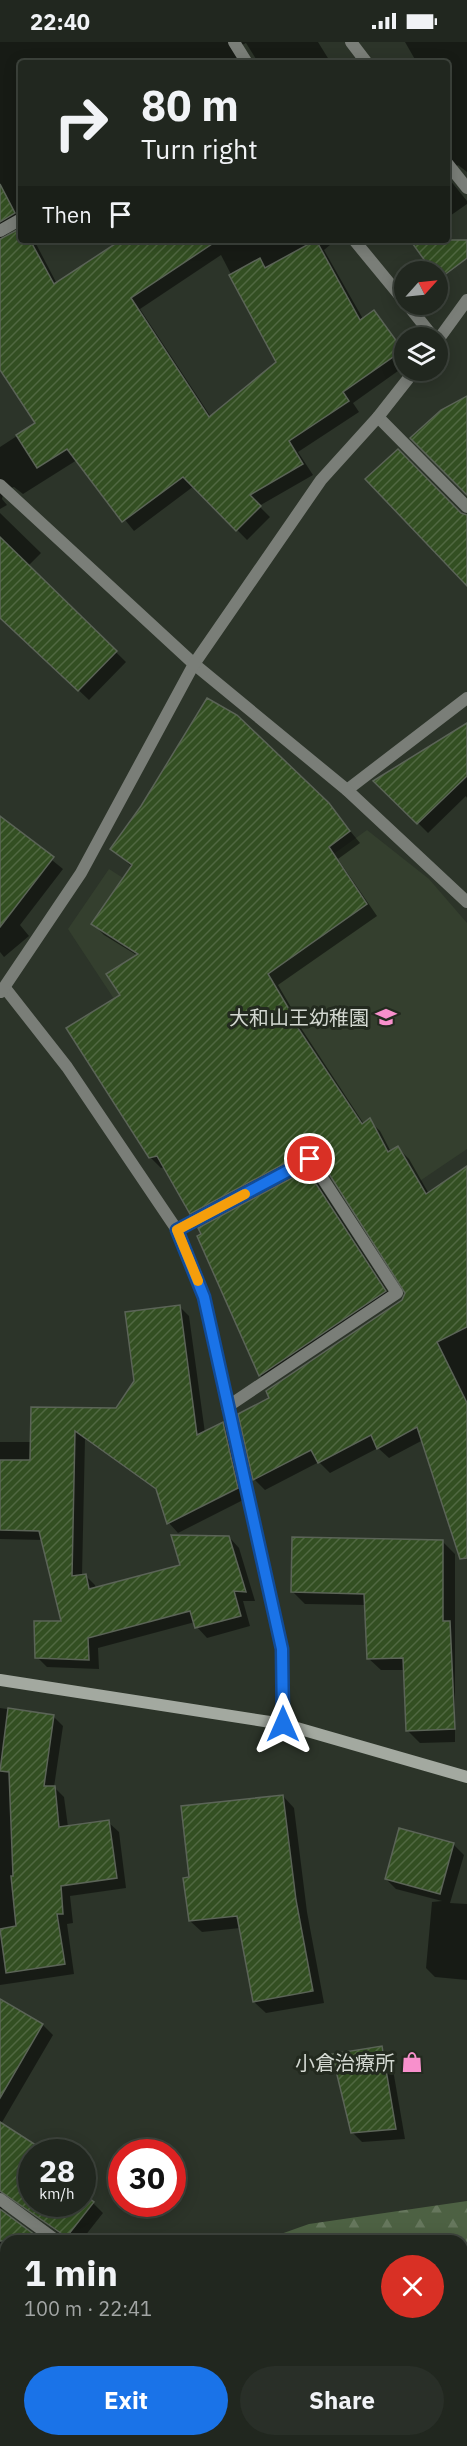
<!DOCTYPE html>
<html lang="en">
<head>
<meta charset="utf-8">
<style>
	:root { --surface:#21271f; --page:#292f28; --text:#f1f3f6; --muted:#a2a5a4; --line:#3e443d; --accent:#1a73e8 }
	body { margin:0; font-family:"IBM Plex Sans","Noto Sans JP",sans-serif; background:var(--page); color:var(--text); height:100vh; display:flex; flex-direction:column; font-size:22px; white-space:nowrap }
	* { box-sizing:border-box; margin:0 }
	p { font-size:20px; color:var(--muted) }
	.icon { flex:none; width:33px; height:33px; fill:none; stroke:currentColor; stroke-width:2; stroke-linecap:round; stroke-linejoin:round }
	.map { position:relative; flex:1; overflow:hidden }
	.sheet { position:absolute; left:0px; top:2193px; width:468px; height:212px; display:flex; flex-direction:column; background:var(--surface); border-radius:18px 18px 0 0; box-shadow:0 3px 15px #0003,0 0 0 2px var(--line) }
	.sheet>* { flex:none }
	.top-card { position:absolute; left:18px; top:18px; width:432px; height:183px; border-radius:6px; box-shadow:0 3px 15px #0003,0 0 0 2px var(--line); background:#21271f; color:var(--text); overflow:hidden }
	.needle { width:39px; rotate:63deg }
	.controls { position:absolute; left:394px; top:219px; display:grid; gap:12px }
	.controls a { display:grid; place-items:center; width:54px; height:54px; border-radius:50%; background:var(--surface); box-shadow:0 3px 15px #0003,0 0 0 2px var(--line); font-size:30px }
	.speed { position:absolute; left:18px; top:2097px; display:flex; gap:12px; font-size:30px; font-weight:700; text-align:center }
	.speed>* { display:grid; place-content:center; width:78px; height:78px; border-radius:50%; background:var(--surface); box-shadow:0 3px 15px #0003,0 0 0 2px var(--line); line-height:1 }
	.speed small { font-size:15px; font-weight:400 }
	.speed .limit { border:9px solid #d22; background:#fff; color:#111 }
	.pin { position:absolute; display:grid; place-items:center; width:51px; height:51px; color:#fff; margin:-26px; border:3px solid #fff; border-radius:50%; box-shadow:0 2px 6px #0007 }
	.me { position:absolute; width:66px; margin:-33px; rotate:0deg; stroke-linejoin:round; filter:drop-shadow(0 0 4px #0008) }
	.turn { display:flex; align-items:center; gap:21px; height:126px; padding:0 24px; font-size:27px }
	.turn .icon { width:78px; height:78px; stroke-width:2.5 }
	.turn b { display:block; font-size:42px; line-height:51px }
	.then { display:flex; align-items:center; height:57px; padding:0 24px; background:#0003; gap:12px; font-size:22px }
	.round { display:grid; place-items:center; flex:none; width:63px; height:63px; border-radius:32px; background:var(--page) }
	.head { display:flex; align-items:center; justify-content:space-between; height:102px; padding:0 24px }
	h1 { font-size:36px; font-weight:800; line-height:45px }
	.cta { display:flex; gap:12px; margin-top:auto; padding:12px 24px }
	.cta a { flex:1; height:69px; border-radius:36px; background:var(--accent); color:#fff; font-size:24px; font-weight:800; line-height:69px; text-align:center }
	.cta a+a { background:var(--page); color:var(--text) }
	.status { display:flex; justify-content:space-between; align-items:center; height:42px; padding:0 30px; background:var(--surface); direction:ltr }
	.status svg { height:16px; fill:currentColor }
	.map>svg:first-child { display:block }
	.built { fill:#343f2e }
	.forest { fill:url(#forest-firs) }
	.shadow { fill:#0007; fill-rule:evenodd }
	.building { fill:url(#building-hatch); stroke:#5b6457; stroke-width:1.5 }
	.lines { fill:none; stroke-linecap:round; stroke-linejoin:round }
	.lane { stroke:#7a7e78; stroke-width:12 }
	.street { stroke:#7a7e78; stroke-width:12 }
	.secondary { stroke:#a3a9a0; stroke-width:12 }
	.route-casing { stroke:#114b97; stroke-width:15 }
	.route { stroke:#1a73e8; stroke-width:10 }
	.slow { stroke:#f59e0b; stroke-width:10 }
	.labels { text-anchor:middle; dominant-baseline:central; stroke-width:6; stroke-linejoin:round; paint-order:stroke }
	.poi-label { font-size:20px; fill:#d3d8d1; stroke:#232a1f; text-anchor:end }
</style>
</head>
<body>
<div class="status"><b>22:40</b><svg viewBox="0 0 49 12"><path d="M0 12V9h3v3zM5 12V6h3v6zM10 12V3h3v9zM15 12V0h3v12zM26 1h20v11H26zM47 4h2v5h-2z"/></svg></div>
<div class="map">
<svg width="467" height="2404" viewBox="0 0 467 2404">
	<defs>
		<pattern id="forest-firs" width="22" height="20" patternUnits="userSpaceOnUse" patternTransform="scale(1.5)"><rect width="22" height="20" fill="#4d6143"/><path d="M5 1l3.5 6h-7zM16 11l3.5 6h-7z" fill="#66775d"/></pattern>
		<pattern id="building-hatch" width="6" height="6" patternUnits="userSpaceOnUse" patternTransform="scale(1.5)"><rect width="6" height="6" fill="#334f22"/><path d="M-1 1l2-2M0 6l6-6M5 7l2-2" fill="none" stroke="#506841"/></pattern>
	</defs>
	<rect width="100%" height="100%" fill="#2c3429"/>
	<path class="built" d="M367 788 429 837 467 881V1107L362 1178 308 1096 191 1074 68 887 109 827 217 896Z"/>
	<g class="forest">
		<path d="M467 2159V2275L463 2279 462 2297V2199H261L309 2182Z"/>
		<path d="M0 2295 6 2298V2340L0 2337Z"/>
		<path d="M208 2398 209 2404H67L65 2399Z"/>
	</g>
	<g class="shadow">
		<path d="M0 0H318L331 21H256V17L246 1 240 4V21H21V161L16 164 21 174 3 198 21 188V198H34L57 242 124 198H336L324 208 363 277 373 270 405 309V324L353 361 359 370 298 410 313 433 259 464 270 475 247 498 194 444 134 489 77 418 23 452 14 445 4 448 2 457 7 463 0 467V405L37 381 0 326ZM221 213 277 321 211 375 140 267Z"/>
		<path d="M405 0H467V130L458 123 449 130 450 138 467 159V162L447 176V21H417Z"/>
		<path d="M0 471 41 511 28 524 126 620 89 658 0 574Z"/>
		<path d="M467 690V756L466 754 428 791 376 739Z"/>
		<path d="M328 762 360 801 338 817 377 874 278 943 299 979V983L364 1082 369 1078 380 1089 391 1110 398 1106 409 1117 429 1152 467 1126V1471L423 1398 389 1416 378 1406 330 1431 319 1420 265 1448 254 1437 271 1357 403 1259 406 1255 405 1246 322 1120H317L202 1182 191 1171 165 1125 161 1126 150 1115 122 954 138 914 104 893 93 882 132 825 112 807Z"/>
		<path d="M0 776 63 827 20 883 29 894 4 915 0 910Z"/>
		<path d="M307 1130 317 1140 394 1259 270 1343 260 1333Z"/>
		<path d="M179 1264 189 1274 205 1391 223 1382 233 1391 247 1456 178 1491 169 1481 159 1450 85 1397 82 1534 85 1533 95 1543 96 1547 182 1524 229 1495 239 1506 255 1559H243L250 1584 207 1596 197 1585 195 1580 98 1606 99 1627 47 1625 37 1615 63 1581 43 1498 0 1497V1400H32L117 1368Z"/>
		<path d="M442 1499 455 1512V1700L420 1701 408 1689 405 1628H381L368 1616 366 1563 305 1562 293 1550Z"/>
		<path d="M0 1666 53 1674 63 1684 54 1745 64 1755 68 1785 108 1780 119 1790 126 1846 70 1854 73 1881 67 1882 74 1932 0 1943Z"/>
		<path d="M283 1754 294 1766 307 1870 324 1961 266 1971 254 1960 240 1886 202 1890 190 1879 191 1836Z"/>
		<path d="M400 1788 454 1803 464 1813 450 1861 467 1862V1938L435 1935 426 1926 432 1860 442 1859 396 1847 386 1837Z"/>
		<path d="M0 1958 43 1983 53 1993 1 2082 42 2110H32V2162L93 2161 103 2171 81 2199H73L70 2196 68 2198 17 2160 11 2158 4 2162 1 2168 3 2171 41 2199H6V2248L0 2243Z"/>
		<path d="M381 2006 391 2016 405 2097 362 2100 352 2090Z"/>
		<path d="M0 2377 6 2383V2398H9L10 2404H0Z"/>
		<path d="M283 2398H418L419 2404H256Z"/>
	</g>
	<g class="building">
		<path d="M0 142 15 171 0 180Z"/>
		<path d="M21 186V198H30L54 242 121 198H218L131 256 209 375 276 320 229 233 260 216 265 226 316 198 360 278 374 268 403 308 343 350 349 359 289 399 303 422 250 453 261 464 236 489 183 435 122 480 67 407 37 426 16 393 35 381 0 328V197Z"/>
		<path d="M410 198H467V216L439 237 438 230H433Z"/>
		<path d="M467 354V453L410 396 441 368Z"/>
		<path d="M398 407 461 471 467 473V544L365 437Z"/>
		<path d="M0 495 117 609 78 649 0 576Z"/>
		<path d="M207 656 237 673 329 761 350 789 329 805 367 862 268 932 289 967 288 971 362 1082 370 1076 388 1110 398 1104 426 1152 467 1124V1285L437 1300 467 1361V1516L460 1517 417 1385 377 1407 371 1393 318 1421 311 1408 253 1438 238 1372 269 1356 266 1349 402 1258 405 1251 317 1113 313 1110H306L190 1172 157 1114 149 1116 66 986 120 953 106 932 138 912 91 882 132 823 110 807 141 764Z"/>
		<path d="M467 681V734L417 782 373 739Z"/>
		<path d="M0 774 54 815 0 885Z"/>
		<path d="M307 1128 386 1249 259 1334 197 1194 201 1192 198 1186Z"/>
		<path d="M180 1263 197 1393 223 1380 238 1446 167 1482 156 1447 75 1389 72 1534 86 1532 89 1547 180 1523 171 1493 229 1494 246 1550 234 1549 241 1574 195 1586 190 1569 88 1596 89 1618 35 1616 34 1579H61L39 1489 0 1488V1418H30L31 1365 116 1366 134 1339 125 1270Z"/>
		<path d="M292 1495 443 1498V1579H450L455 1687 406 1689 403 1616 367 1617 364 1552 291 1550Z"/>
		<path d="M8 1666 54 1673 44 1744H55L59 1785 109 1778 117 1836 61 1844 63 1872H57L65 1922 6 1931 0 1887 16 1884 11 1834H13L9 1730 0 1729Z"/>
		<path d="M283 1753 296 1858 313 1949 253 1960 237 1874 189 1879 183 1836 189 1835 181 1764Z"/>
		<path d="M399 1786 454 1801 440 1852 385 1837Z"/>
		<path d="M0 1957 43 1982 0 2056Z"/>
		<path d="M382 2004 396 2087 351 2091 332 2012Z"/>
		<path d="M0 2080 39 2105 36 2110H32V2162H82V2151L94 2160 65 2197 62 2192 0 2149Z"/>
		<path d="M0 2167 43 2199H0Z"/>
	</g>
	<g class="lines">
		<g class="lane">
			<path d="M234 0 247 21"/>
			<path d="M351 0 367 21"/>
			<path d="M447 121 467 146"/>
			<path d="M378 375 467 465"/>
			<path d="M347 748 467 656"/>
			<path d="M177 1188 310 1117 397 1251 227 1365"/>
			<path d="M0 2157 57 2199"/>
		</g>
		<g class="street">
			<path d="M0 189 21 177"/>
			<path d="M354 198 405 260"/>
			<path d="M407 262 434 296"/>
			<path d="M438 298 467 258"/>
			<path d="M0 443 194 622 347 748 467 860"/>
			<path d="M5 946 67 1025 177 1188 204 1255 282 1607 283 1682"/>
			<path d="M1 950 81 831 194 622 321 438 378 375 415 328"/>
		</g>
		<path class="secondary" d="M0 1638 283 1682 467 1735"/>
	</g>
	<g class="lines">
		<defs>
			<path id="route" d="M283 1682 282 1607 204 1255 177 1188 310 1117"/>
		</defs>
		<use href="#route" class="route-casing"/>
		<use href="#route" class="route"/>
		<path class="slow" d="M198 1239 177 1188 245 1152"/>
	</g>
	<defs>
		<symbol id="school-bare" viewBox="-9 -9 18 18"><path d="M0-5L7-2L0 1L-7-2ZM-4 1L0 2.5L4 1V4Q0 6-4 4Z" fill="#f890cc" stroke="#232a1f" stroke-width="2.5" paint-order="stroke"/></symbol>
		<symbol id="shop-bare" viewBox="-9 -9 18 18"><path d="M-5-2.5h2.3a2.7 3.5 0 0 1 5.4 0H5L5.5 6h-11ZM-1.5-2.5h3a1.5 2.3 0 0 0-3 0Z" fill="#f890cc" stroke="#232a1f" stroke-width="2.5" paint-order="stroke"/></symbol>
	</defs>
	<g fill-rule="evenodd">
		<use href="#school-bare" x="371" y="960" width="30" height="30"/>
		<use href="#shop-bare" x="397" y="2005" width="30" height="30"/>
	</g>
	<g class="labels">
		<g class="poi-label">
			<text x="369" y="975">大和山王幼稚園</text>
			<text x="395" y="2020">小倉治療所</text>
		</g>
	</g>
</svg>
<div class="controls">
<a><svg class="needle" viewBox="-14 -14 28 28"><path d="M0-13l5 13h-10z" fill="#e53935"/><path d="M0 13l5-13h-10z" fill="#a2a5a4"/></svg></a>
<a><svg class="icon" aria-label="layers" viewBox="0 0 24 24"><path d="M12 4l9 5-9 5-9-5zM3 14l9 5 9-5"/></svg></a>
</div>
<div class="speed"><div>28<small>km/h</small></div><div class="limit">30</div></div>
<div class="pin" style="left:310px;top:1117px;background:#d93025"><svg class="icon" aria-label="arrive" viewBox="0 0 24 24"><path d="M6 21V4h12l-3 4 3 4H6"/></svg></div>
<svg class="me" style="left:283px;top:1682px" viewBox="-20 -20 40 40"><path d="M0-17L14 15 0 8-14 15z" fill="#1a73e8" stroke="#fff" stroke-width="4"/></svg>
<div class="top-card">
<div class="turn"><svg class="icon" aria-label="right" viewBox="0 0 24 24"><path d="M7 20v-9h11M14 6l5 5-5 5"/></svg><div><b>80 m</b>Turn right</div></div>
<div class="then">Then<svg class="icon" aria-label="arrive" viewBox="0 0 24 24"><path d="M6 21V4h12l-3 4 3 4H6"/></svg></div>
</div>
<section class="sheet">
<div class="head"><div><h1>1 min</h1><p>100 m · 22:41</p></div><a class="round" style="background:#d93025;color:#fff"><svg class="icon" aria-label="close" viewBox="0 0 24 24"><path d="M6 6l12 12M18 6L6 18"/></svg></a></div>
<div class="cta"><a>Exit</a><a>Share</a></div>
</section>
</div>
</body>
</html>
